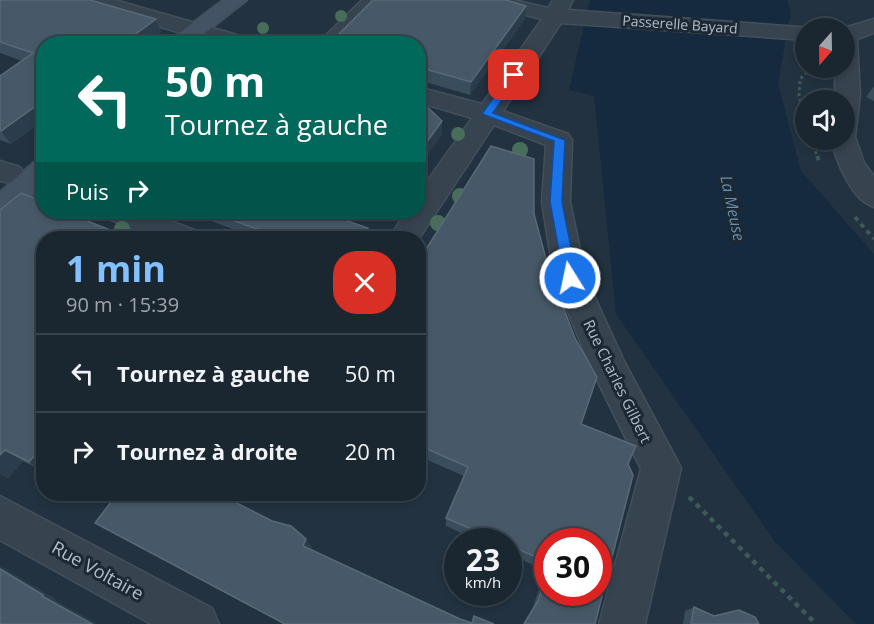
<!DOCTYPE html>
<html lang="fr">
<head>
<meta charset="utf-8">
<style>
	:root { --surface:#1a2630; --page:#232e38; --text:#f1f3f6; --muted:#9fa5ab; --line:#38434c; --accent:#83c0ff }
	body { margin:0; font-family:"Open Sans",sans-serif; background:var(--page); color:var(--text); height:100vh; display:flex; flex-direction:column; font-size:22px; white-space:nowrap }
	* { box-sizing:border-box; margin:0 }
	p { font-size:20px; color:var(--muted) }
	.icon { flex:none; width:33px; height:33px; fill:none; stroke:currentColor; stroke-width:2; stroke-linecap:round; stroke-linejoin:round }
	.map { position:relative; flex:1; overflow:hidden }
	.details { position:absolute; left:36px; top:231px; width:390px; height:270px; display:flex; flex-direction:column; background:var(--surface); border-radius:24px; box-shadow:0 3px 9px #0003,0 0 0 2px var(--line) }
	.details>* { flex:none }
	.banner { position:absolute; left:36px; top:36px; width:390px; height:183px; border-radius:24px; box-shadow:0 3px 9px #0003,0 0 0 2px var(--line); background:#00695c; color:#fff; overflow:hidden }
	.needle { width:39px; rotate:200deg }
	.controls { position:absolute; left:795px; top:18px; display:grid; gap:12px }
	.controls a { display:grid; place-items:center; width:60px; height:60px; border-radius:50%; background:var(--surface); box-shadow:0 3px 9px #0003,0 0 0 2px var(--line); font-size:30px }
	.speed { position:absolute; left:444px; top:528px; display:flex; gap:12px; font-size:30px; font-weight:700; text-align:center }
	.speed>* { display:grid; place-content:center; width:78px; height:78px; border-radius:50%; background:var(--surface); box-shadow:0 3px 9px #0003,0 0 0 2px var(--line); line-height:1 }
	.speed small { font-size:15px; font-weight:400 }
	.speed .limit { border:9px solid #d22; background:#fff; color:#111 }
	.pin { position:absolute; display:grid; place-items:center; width:51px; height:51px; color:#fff; margin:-26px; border-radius:12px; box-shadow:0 3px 9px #0006 }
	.me { position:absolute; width:66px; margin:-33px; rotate:350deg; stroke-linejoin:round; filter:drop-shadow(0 0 4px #0008) }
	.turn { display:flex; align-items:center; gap:21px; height:126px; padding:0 30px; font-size:27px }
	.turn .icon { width:78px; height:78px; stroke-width:2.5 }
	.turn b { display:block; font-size:42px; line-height:51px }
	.then { display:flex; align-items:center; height:57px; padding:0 30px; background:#0003; gap:12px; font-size:22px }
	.round { display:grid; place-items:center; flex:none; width:63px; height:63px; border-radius:24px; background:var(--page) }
	.summary { display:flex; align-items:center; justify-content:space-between; height:102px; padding:0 30px }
	h1 { font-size:36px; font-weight:700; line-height:45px; color:var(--accent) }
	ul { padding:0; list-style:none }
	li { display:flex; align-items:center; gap:18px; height:78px; padding:0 30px; border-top:2px solid var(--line) }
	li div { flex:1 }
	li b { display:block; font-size:22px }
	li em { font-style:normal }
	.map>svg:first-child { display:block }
	.water { fill:#152a3e }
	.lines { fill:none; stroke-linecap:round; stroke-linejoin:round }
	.street-casing { stroke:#434f5b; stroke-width:3 }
	.secondary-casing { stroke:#434f5b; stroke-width:3 }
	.path-far2 { stroke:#3e5958; stroke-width:3; stroke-dasharray:3 3; stroke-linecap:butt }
	.path-far1 { stroke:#3e5958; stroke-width:4; stroke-dasharray:4.5 4.5; stroke-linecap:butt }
	.path { stroke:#3e5958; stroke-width:4.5; stroke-dasharray:5 5; stroke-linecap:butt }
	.street { fill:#37434f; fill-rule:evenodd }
	.secondary { fill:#445363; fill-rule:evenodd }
	.tree { fill:#486d5a }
	.wall { fill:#3a4d5c; fill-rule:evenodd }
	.shaded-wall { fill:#2b3d4c }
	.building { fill:#475968; stroke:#586977; stroke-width:1.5 }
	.route { fill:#1a73e8; stroke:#114b97; stroke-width:1.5 }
	.labels { text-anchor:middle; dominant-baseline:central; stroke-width:6; stroke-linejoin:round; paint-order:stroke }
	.far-street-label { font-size:14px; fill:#b3beca; stroke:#1c2834 }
	.street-label { font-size:15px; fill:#b3beca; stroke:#1c2834 }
	.water-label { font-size:16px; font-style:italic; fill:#698dac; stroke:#1c2834 }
	.near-street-label { font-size:18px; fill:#b3beca; stroke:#1c2834 }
</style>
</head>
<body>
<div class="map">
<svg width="874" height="624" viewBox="0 0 874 624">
	<rect width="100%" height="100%" fill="#223240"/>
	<path class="water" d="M590 0H787L791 11 778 84 801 171 874 254V624H856L775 542 616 314 594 96 569 90Z"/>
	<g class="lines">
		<defs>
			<g id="street">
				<path d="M82 0H115L251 39 254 44H217L85 4Z"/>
				<path d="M362 0H384L341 44H317Z"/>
				<path d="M478 0H514L548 8 553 0H573L568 10 814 28H806V40L561 23 503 111 568 134 572 140 570 202 586 278 624 361 681 468 645 624H599L641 469 592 370 554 278 542 202 546 145 494 125 418 240 389 238 406 212H418V194L472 118 418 102V87L482 104 542 19 481 4Z"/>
				<path d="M874 19V33L857 39 860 95 855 137 864 163 874 176V207C851 200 837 162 831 140H844V100H835V68H844V28Z"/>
				<path d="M0 161 20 167 24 174 20 181 10 183 0 181Z"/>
				<path d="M104 212H147L194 230 198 238H154L109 219Z"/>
				<path d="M0 496 212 608 219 624H151L0 540Z"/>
			</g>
			<g id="secondary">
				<path d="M223 0H247L191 44H165Z"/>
				<path d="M44 160V185L10 215 0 218V192L34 162Z"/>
			</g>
		</defs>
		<use href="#street" class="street-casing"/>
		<use href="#secondary" class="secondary-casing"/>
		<g class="path-far2">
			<path d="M806 119 799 96 800 79 811 68"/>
			<path d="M811 140 818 158"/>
		</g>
		<g class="path-far1">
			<path d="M817 156 820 163"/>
			<path d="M855 217 874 239"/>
		</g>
		<path class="path" d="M689 497 816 624"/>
		<use href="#street" class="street"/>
		<use href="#secondary" class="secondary"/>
	</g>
	<g class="tree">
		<circle cx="341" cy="16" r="6"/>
		<circle cx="263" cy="28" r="6"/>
		<circle cx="458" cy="134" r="7"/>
		<circle cx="520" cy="150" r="8"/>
		<circle cx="460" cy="196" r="8"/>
		<circle cx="438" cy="223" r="8"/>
		<circle cx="122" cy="229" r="8"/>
	</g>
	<g class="wall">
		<path d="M0 0 156 19 161 32 147 44H44V120L11 144 0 140V76L22 61 0 53Z"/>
		<path d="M526 6 525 19 470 95 418 80V44H331V42Z"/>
		<path d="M874 86V101L866 97Z"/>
		<path d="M0 210 44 238V472L23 461 8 478 0 474Z"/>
		<path d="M207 212 368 228 369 238H257L211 221Z"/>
		<path d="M534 214 581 424 628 464 595 624H523L533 607 545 570 508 554V542H481L446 526V518L464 476 418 456V262ZM548 542 598 592H548Z"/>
		<path d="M117 494H244L238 503 312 547 310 550 460 619 472 623 494 624H283L95 523Z"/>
		<path d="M694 607 714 616 759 624H683L685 611Z"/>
	</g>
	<g class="shaded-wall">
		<path d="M526 6 525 19 470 95 471 82Z"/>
		<path d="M156 19 161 32 147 44H122Z"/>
		<path d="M44 100V120L11 144 1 131Z"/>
		<path d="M442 121V135L418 169V154Z"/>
		<path d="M368 228 369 238H360Z"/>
		<path d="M44 398V406L39 403Z"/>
		<path d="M44 445V471L29 462Z"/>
		<path d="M5 450 23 461 8 478 0 474V455Z"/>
		<path d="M230 494H244L236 507 227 498Z"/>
		<path d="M306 539 312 547 308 553 303 546Z"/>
		<path d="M0 566 56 599 55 600 98 624H92L42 596 0 569Z"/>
	</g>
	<g class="building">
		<path d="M0 0H90L156 19 122 44H44V100L1 131 0 130V76L33 53 0 42Z"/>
		<path d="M373 0H506L526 6 471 82 418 67V44H337L331 42Z"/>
		<path d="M220 37 242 44H212Z"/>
		<path d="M418 98 442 121 418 154Z"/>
		<path d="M491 146 534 159V214L549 270 575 338 597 377 581 424 636 446 628 464 633 475 595 624H524L538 601 548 570V592H598V542H548V562L508 545V542H501L446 518 468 467 418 445V262Z"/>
		<path d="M21 193 44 202V212H65L130 238H44V398L39 403 44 405V445L29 462 5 450 0 455V210Z"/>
		<path d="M211 212H322L368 228 360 238H281Z"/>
		<path d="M117 494H230L227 498 272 521 291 526 306 539 303 546 460 619 472 623 474 616 494 624H285L95 523Z"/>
		<path d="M0 569 43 595 42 596 92 624H0Z"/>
		<path d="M694 607 714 616 739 610 755 617 759 624H691Z"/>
	</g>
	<path class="route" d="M511 73 519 75 493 113 565 140 562 202 577 278 570 283 564 278 550 202 554 141 482 114Z"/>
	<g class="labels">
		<g class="far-street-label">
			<text transform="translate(680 24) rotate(4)">Passerelle Bayard</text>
		</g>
		<g class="street-label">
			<text transform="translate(618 381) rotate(64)">Rue Charles Gilbert</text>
		</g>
		<g class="water-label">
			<text transform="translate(733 208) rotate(78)">La Meuse</text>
		</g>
		<g class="near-street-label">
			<text transform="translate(98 570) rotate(29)">Rue Voltaire</text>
		</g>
	</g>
</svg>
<div class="controls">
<a><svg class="needle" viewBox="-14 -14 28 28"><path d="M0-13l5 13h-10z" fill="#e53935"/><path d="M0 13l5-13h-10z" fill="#9fa5ab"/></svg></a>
<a><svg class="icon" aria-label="sound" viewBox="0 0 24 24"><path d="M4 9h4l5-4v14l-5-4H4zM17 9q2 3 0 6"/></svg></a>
</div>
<div class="speed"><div>23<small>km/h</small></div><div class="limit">30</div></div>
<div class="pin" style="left:514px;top:75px;background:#d93025"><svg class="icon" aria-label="arrive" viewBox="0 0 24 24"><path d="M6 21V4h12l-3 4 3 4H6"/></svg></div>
<svg class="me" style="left:570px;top:278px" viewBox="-20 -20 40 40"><circle r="17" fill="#1a73e8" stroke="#fff" stroke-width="3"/><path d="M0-11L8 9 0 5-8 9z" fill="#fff"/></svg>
<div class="banner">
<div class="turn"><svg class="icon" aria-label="left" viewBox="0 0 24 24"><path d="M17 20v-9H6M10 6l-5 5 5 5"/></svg><div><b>50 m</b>Tournez à gauche</div></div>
<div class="then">Puis<svg class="icon" aria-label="right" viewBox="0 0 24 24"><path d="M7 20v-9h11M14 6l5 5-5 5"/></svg></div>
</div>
<section class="details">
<div class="summary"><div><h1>1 min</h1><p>90 m · 15:39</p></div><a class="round" style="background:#d93025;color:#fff"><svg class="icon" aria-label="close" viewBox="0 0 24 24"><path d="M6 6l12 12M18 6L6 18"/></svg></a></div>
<ul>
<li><svg class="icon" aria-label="left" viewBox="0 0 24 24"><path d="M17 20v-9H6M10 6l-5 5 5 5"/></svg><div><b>Tournez à gauche</b></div><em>50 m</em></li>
<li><svg class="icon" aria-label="right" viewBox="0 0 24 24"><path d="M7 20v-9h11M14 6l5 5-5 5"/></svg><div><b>Tournez à droite</b></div><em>20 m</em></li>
</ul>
</section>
</div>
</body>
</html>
